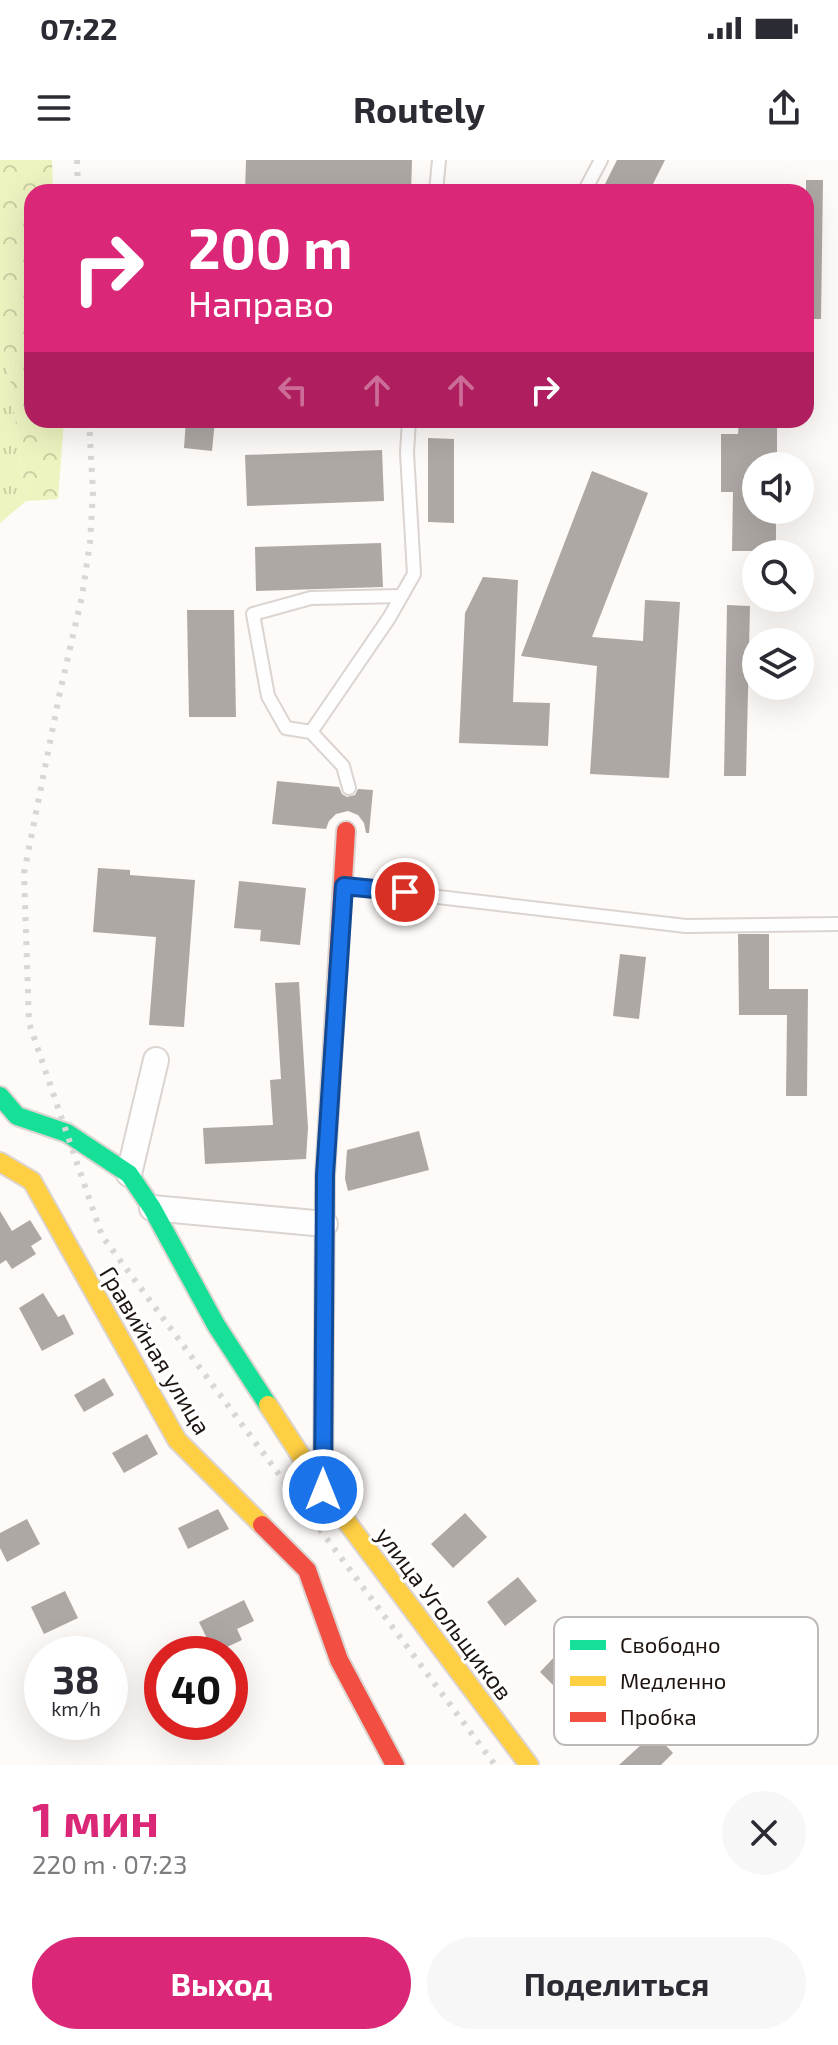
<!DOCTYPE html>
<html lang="ru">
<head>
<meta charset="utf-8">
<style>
	:root { --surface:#fff; --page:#f7f7f7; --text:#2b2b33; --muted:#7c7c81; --accent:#db2777 }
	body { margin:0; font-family:"Exo 2",sans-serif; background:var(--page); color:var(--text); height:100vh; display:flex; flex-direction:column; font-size:30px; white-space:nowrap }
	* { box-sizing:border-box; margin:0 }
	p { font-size:26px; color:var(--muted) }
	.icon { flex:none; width:44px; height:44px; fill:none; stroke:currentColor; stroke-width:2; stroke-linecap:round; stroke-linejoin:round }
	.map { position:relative; height:1605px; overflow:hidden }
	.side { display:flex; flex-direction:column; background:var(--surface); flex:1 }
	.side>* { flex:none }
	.banner { position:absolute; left:24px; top:24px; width:790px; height:244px; border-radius:24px; box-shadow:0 8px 32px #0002; background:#db2777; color:#fff; overflow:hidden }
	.fabs { position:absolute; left:742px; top:292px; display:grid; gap:16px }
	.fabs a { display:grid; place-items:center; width:72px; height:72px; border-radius:50%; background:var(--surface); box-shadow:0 8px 32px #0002; font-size:40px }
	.speed { position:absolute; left:24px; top:1476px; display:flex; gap:16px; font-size:40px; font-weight:700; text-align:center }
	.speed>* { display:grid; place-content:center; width:104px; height:104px; border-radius:50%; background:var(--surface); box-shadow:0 8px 32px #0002; line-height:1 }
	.speed small { font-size:20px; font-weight:400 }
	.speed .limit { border:12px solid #d22; background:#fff; color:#111 }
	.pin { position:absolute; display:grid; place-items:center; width:68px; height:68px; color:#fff; margin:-34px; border:4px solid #fff; border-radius:50%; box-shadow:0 2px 8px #0007 }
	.me { position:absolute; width:88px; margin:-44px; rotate:0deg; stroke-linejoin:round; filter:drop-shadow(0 0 6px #0008) }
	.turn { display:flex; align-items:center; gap:28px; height:168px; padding:0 32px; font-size:36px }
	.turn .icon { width:104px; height:104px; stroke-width:2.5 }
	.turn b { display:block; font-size:56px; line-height:68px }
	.lanes { display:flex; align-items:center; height:76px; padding:0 32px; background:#0003; justify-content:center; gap:40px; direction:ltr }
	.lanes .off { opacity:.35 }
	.round { display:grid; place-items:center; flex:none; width:84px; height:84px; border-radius:42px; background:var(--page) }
	.overview { display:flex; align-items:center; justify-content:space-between; height:136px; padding:0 32px }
	h1 { font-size:48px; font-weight:700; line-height:60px; color:var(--accent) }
	.button { display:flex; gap:16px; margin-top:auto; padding:16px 32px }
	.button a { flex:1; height:92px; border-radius:48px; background:var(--accent); color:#fff; font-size:32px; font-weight:700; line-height:92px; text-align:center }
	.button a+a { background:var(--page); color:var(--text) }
	.status { display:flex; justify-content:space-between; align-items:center; height:56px; padding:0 40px; background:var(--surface); direction:ltr }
	.status svg { height:22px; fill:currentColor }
	header { display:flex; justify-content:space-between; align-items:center; height:104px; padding:0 32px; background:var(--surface); font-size:36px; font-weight:700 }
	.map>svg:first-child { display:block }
	.grass { fill:url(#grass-tufts) }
	.forest { fill:url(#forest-crowns) }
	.building { fill:#aea8a5 }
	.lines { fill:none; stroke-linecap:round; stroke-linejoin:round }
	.lane-casing { stroke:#dbd4d1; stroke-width:16 }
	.street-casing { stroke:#dbd4d1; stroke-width:28 }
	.fast-casing { stroke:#dbd4d1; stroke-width:22 }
	.slow-casing { stroke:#dbd4d1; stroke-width:22 }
	.jam-casing { stroke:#dbd4d1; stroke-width:22 }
	.lane { stroke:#fffefe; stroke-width:12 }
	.street { stroke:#fffefe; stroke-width:24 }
	.fast { stroke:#16e098; stroke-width:18 }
	.slow { stroke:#ffcf43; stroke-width:18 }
	.jam { stroke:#f24e42; stroke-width:18 }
	.rail { stroke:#d8d7d6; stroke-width:6; stroke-dasharray:4 8; stroke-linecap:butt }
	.route-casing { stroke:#114b97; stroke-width:20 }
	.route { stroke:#1a73e8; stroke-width:14 }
	.labels { text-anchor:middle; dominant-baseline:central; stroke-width:6; stroke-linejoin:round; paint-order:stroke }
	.street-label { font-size:24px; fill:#1f1511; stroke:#fff }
	.key { fill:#fff; stroke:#bcb9b8; stroke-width:2 }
	.key-label { font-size:22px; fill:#1f1511 }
</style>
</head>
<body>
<div class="status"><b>07:22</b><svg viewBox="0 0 49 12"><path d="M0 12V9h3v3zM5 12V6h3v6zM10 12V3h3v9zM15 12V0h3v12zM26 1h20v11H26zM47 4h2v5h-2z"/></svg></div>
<header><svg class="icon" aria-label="menu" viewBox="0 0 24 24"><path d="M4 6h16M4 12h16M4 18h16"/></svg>Routely<svg class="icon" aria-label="share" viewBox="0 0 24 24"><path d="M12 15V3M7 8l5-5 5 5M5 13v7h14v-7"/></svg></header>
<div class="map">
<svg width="838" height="1605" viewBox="0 0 838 1605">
	<defs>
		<pattern id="grass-tufts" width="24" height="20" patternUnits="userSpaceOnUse" patternTransform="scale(2)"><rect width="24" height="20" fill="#eef4c0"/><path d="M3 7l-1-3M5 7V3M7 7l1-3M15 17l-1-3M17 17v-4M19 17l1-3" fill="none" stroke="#ccd0a4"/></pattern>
		<pattern id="forest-crowns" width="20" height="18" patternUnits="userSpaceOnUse" patternTransform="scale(2)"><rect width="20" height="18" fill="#eef4c0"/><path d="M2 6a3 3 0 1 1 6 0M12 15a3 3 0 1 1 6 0" fill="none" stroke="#ccd0a4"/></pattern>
	</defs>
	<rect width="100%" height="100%" fill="#fdfaf8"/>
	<path class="grass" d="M0 180 8 203 26 341 0 363Z"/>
	<path class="forest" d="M0 0H52L53 32H32V260H64L58 339 26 341 8 203 0 180Z"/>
	<g class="building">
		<path d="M246 0H412L411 32H245Z"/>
		<path d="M617 0H665L649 32H601Z"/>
		<path d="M806 20H823L821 159H806Z"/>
		<path d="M186 260H215L212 291 184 288Z"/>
		<path d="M739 260H777V306H756V350H776V391H732L733 332H721V274H738Z"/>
		<path d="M428 278 454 279V363L428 362Z"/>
		<path d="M382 290 384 341 247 346 245 295Z"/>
		<path d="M592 311 648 333 592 477 643 481 645 440 680 442 669 618 590 614 597 506 521 496Z"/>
		<path d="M381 383 383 427 256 431 255 387Z"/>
		<path d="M483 417 518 420 513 542 550 543 548 586 459 583 465 453Z"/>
		<path d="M727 445 750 446 746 616H724Z"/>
		<path d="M187 450H234L236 557H189Z"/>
		<path d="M277 621 339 627 342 634 347 637 355 635 358 629 373 630 369 673H366L364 663 358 655 348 651 336 654 329 661 326 669 272 664Z"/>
		<path d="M98 708 130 710V715L195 720 184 867 149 865 156 777 93 772Z"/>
		<path d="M239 721 306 728 300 785 260 781 261 770 234 768Z"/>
		<path d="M738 774H769V829H808L807 936H786L787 855H739Z"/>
		<path d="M620 794 646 797 639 859 613 856Z"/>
		<path d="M299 822 308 968 306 999 205 1004 203 968 273 965 270 920 281 919 275 823Z"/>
		<path d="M419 971 429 1010 348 1031 345 1019 347 990Z"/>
		<path d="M0 1051 12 1071 30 1060 42 1079 31 1086 36 1094 12 1109 6 1100 0 1104Z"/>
		<path d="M43 1133 58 1157 64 1154 74 1174 42 1191 19 1148Z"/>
		<path d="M104 1218 114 1235 84 1252 74 1235Z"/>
		<path d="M147 1274 158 1294 124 1313 112 1293Z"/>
		<path d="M218 1349 229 1369 188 1389 178 1368Z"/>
		<path d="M465 1353 487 1377 453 1408 431 1384Z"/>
		<path d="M27 1359 40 1384 7 1402 0 1388V1373Z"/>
		<path d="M518 1417 537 1441 505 1466 487 1442Z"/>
		<path d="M65 1431 78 1458 44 1474 31 1447Z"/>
		<path d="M244 1440 254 1461 237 1469 242 1480 214 1493 199 1462Z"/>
		<path d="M559 1492 587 1521 568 1540 540 1512Z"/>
		<path d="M654 1573 673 1593 661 1605H619Z"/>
	</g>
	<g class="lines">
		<defs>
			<g id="lane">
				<path d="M436 32 439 0"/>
				<path d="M584 32 601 0"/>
				<path d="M311 572 286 568 268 536 253 454 311 438 401 436"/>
				<path d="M349 628 343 606 311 572 389 458 414 414 407 293 409 260"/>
				<path d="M344 726 686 766 838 764"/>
			</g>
			<g id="street">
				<path d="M129 1014 156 900"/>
				<path d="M152 1048 325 1064"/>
			</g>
			<path id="fast" d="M0 936 17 956 67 973 129 1014 152 1048 216 1165 268 1245"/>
			<g id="slow">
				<path d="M0 1002 32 1021 177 1280 262 1365"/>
				<path d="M268 1245 323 1330 529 1605"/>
				<path d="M323 1330 325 1015 332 900"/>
			</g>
			<g id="jam">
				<path d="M332 900 346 671"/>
				<path d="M262 1365 307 1410 339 1500 395 1605"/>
			</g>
		</defs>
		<use href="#lane" class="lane-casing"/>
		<use href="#street" class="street-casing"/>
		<use href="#fast" class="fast-casing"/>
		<use href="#slow" class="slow-casing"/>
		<use href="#jam" class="jam-casing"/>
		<use href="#lane" class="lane"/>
		<use href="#street" class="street"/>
		<use href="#fast" class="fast"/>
		<use href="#slow" class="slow"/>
		<use href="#jam" class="jam"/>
		<g class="rail">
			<path d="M77 0 78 32"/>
			<path d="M89 260 93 332 90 383 82 436 60 532 24 713 29 863 102 1076 495 1605"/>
		</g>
	</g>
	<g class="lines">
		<defs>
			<path id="route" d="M323 1330 325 1015 344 726 405 732"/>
		</defs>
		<use href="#route" class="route-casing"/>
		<use href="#route" class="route"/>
	</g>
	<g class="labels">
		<g class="street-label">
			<text transform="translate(156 1190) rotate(59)">Гравийная улица</text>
			<text transform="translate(445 1453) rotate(53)">улица Угольщиков</text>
		</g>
	</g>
	<rect x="554" y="1457" width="264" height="128" rx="12" class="key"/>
	<rect x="570" y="1480" width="36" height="10" fill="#16e098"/>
	<rect x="570" y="1516" width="36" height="10" fill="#ffcf43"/>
	<rect x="570" y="1552" width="36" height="10" fill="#f24e42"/>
	<g class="key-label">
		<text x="620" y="1493">Свободно</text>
		<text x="620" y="1529">Медленно</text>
		<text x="620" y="1565">Пробка</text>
	</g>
</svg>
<div class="fabs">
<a><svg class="icon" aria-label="sound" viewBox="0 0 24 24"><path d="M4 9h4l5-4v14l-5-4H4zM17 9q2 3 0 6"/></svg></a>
<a><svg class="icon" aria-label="search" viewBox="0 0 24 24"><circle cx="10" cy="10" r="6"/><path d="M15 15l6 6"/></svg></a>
<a><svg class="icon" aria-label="layers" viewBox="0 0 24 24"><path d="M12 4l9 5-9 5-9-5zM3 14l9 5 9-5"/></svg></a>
</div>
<div class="speed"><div>38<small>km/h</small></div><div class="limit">40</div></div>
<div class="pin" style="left:405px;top:732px;background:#d93025"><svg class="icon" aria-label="arrive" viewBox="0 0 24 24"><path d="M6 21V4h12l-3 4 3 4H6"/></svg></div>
<svg class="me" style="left:323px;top:1330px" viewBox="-20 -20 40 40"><circle r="17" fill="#1a73e8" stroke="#fff" stroke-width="3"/><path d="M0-11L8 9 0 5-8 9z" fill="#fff"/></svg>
<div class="banner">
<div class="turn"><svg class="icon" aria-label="right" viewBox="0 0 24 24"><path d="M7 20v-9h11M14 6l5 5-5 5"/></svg><div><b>200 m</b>Направо</div></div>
<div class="lanes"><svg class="icon off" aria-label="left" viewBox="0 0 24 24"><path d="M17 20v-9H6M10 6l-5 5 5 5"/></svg><svg class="icon off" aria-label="ahead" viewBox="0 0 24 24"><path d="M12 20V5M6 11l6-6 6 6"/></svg><svg class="icon off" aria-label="ahead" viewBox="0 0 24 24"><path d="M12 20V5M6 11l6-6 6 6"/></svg><svg class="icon" aria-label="right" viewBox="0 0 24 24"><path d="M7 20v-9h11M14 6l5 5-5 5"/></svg></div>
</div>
</div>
<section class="side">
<div class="overview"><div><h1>1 мин</h1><p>220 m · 07:23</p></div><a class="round"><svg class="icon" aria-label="close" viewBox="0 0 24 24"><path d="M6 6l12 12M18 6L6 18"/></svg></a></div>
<div class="button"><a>Выход</a><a>Поделиться</a></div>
</section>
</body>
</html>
